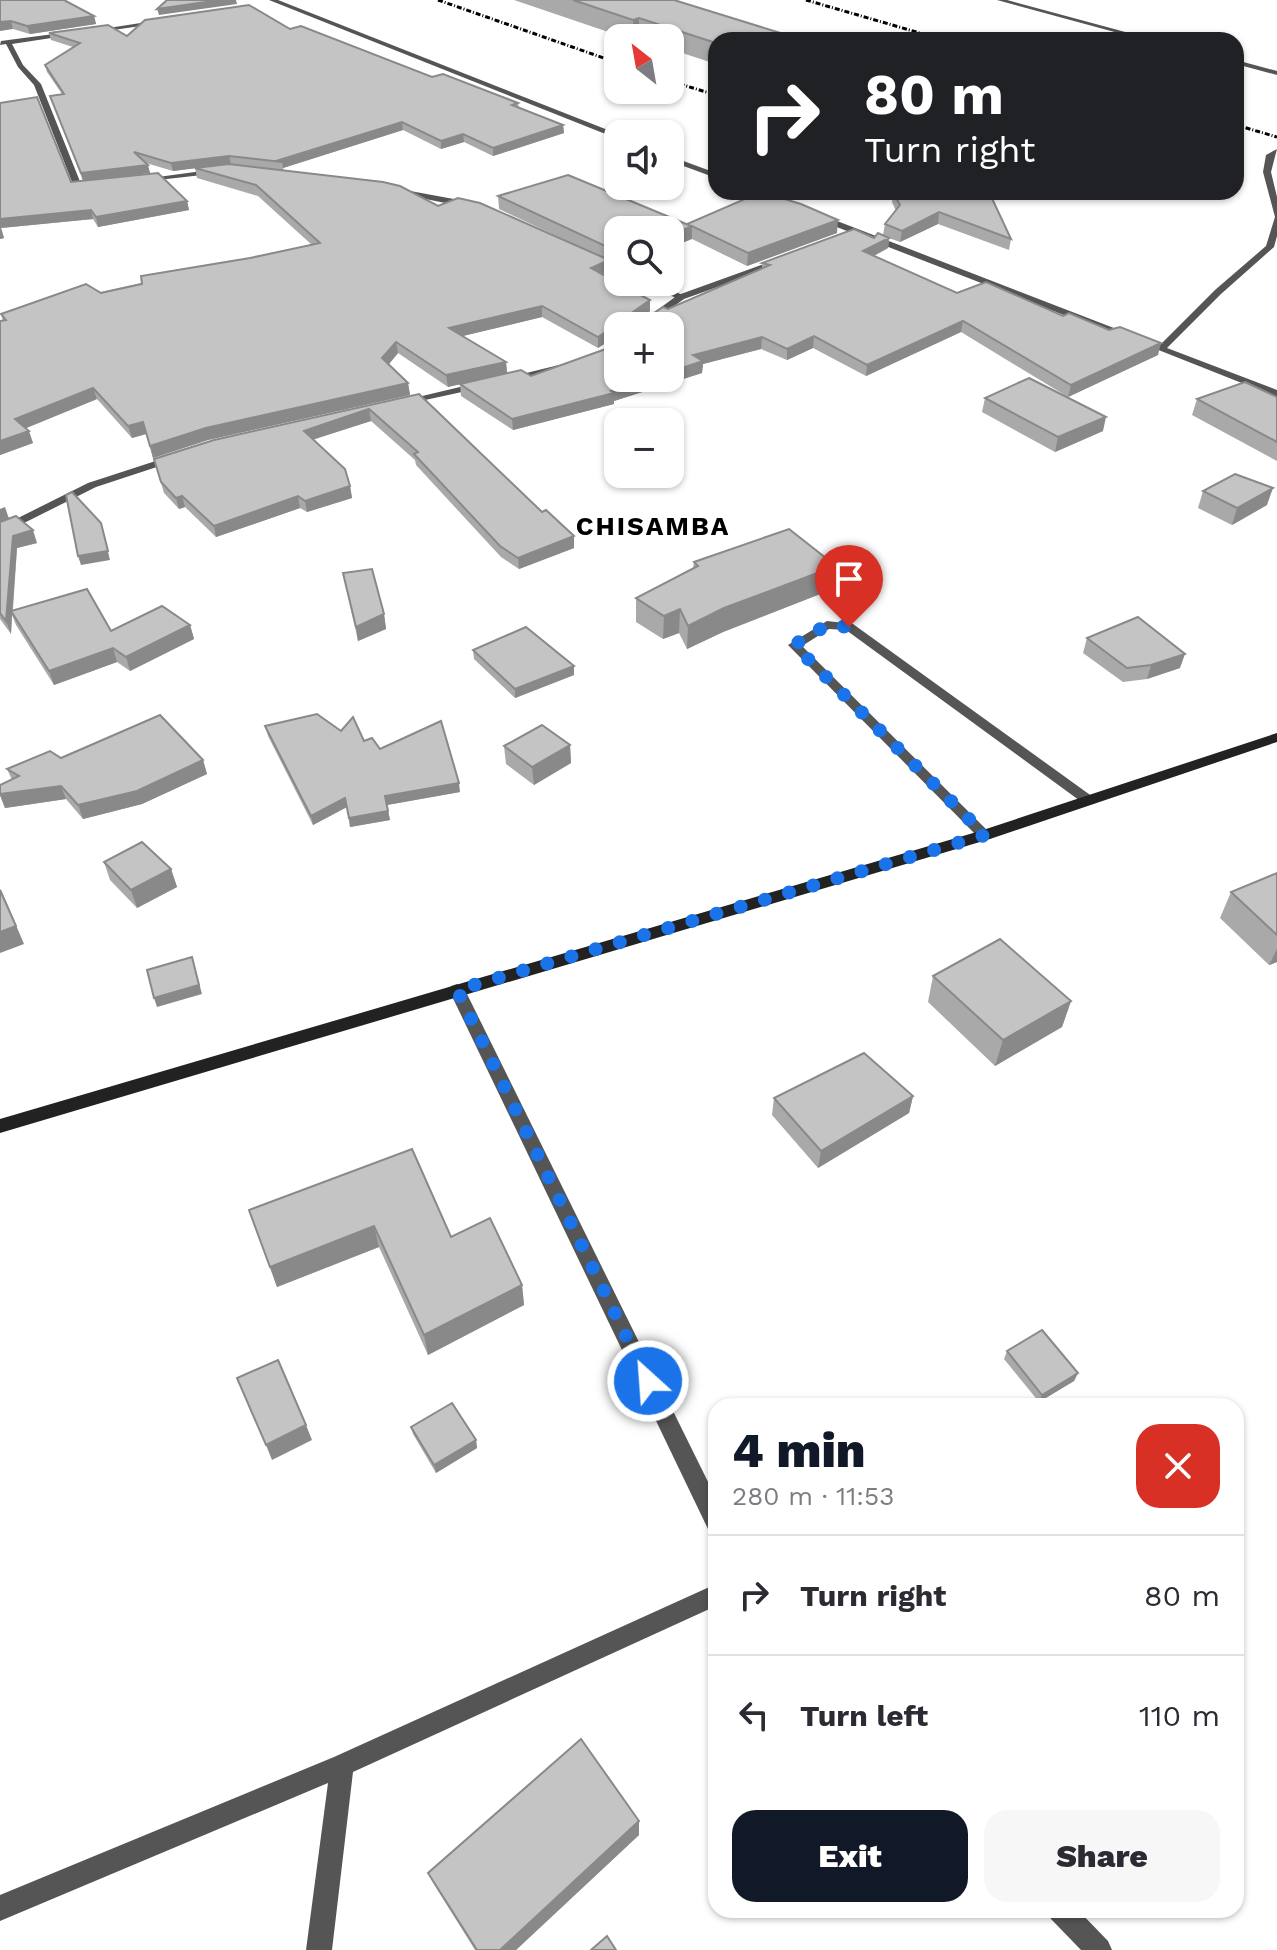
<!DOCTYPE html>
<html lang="en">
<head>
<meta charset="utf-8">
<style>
	:root { --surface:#fff; --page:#f7f7f7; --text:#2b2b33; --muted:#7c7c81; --line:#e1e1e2; --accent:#111827 }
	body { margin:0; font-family:"Work Sans",sans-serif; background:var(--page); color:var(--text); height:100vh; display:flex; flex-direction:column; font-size:30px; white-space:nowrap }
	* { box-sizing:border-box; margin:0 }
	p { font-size:26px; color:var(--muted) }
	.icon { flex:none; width:44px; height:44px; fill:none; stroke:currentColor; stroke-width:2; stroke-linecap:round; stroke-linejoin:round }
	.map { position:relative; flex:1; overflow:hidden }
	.drawer { position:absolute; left:708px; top:1398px; width:536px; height:520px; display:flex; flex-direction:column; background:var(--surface); border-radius:24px; box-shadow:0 2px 6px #0004 }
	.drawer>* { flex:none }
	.banner { position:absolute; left:708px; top:32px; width:536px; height:168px; border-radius:24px; box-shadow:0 2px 6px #0004; background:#202124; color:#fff; overflow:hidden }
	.needle { width:52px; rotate:329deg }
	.tools { position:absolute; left:604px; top:24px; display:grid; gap:16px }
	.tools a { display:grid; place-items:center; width:80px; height:80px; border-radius:16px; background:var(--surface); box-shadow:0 2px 6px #0004; font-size:40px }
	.pin { position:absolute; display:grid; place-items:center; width:68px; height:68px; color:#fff; margin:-82px -34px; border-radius:50% 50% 50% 0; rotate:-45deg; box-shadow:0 0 8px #0007 }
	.pin .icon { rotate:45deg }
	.me { position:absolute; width:88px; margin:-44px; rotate:334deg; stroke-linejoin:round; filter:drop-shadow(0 0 6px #0008) }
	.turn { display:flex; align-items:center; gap:28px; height:168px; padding:0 24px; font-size:36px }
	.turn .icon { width:104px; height:104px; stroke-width:2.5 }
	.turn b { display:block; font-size:56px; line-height:68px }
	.round { display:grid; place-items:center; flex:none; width:84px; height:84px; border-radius:24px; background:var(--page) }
	.overview { display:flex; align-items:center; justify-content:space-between; height:136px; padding:0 24px }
	h1 { font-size:48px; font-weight:800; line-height:60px; color:var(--accent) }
	.button { display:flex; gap:16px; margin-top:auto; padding:16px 24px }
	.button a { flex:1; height:92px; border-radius:24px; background:var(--accent); color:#fff; font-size:32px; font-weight:800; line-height:92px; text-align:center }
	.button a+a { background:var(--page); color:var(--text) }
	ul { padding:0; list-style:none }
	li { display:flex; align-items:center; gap:24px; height:120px; padding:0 24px; border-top:2px solid var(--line) }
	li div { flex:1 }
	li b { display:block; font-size:30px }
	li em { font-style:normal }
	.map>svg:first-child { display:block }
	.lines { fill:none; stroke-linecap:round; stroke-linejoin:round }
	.service { fill:#555; fill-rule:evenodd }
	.minor { fill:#555; fill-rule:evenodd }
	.tertiary { fill:#555; fill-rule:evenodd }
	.secondary { fill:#222; fill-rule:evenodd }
	.rail { stroke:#000; stroke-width:3; stroke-dasharray:5 2 1 2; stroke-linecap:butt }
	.wall { fill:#a9a9a9 }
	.shaded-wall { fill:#898989 }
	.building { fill:#c4c4c4; stroke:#898989; stroke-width:2 }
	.route { stroke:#1a73e8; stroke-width:14; stroke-dasharray:0 25.2 }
	.labels { text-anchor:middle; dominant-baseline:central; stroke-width:8; stroke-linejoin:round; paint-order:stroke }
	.far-district-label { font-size:26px; font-weight:bold; letter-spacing:2px; fill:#000; stroke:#fff }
</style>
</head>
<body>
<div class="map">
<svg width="1277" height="1950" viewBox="0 0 1277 1950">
	<rect width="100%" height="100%" fill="#fff"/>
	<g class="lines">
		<g class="service">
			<path d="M781 258 784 259V263L684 299 646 326H635L678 295Z"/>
			<path d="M571 362 576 365 575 367 507 382 502 379Z"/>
			<path d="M481 382 486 385 485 387 402 405 397 402Z"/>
			<path d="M174 455 179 458 178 460 96 487 0 535V527L88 483Z"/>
			<path d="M827 621 853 624 1093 797 1095 800 1093 803H1083L846 630 829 629 802 646 992 835 990 839H980L788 645Z"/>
		</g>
		<g class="minor">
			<path d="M269 0H278L618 134V139Z"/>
			<path d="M160 20 162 23 92 33 89 31Z"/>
			<path d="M69 32 71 35 12 44 23 65 41 84 81 184 93 183 97 185 78 189 74 187 34 85 18 67 6 44 0 45 1 41Z"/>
			<path d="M670 156 716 173V178L670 161Z"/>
			<path d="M217 169 220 173 140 182 136 180Z"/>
			<path d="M394 188 470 202 474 205 470 208 391 192Z"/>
			<path d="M819 214 1132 335 1134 337 1126 339 816 219 815 217Z"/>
			<path d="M590 253 618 266V272L587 258 586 256Z"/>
			<path d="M643 282H656L686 297 678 299Z"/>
			<path d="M457 984 463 986 465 990 716 1498V1532L708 1529 449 990 451 986Z"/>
			<path d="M716 1584V1606L353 1772 332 1950H306L328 1783 0 1921V1895L334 1757Z"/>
			<path d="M1047 1910H1078L1108 1941 1112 1950H1081L1051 1919Z"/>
		</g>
		<g class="tertiary">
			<path d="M997 0H1007L1155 40H1144Z"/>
			<path d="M1236 60 1277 71V75L1236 64Z"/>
			<path d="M1277 149 1271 172 1277 197V236L1274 247 1221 294 1167 348 1277 390V397L1156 349 1215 290 1266 246 1275 217 1263 172 1266 155Z"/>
		</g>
		<path class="secondary" d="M1277 733V742L990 839 0 1133V1119L980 831Z"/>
		<g class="rail">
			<path d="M438 0 618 63"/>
			<path d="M806 0 944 40"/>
			<path d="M670 81 716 95"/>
			<path d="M1236 125 1277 137"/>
		</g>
	</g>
	<g class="wall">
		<path d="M0 0 94 16 96 24 30 34 13 29Z"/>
		<path d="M514 0H674L716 40V64L670 49V38H626Z"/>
		<path d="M290 29 432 77 518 103 519 108 563 125 564 133 493 156 464 142 441 149 403 130 283 168 284 170 438 206 595 254 499 209 498 196 687 224 837 233 747 266 692 239 618 230V265L609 261V271L602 274 650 300V311L642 317H648L668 309 762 268V263L883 235 885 224 896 211 892 202 893 192 1011 239 1009 250 938 224 900 242 889 238 888 248 874 256 957 293 1063 316 1158 355 1068 397 961 332 866 376 813 348 787 360 761 349 703 364 702 373 614 401V404L513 430 461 396 460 384 531 376 610 347V344L670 378 618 326V335L598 348 542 317 463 336 506 362 507 373 448 387 398 353 389 364 408 383 410 395 208 440 153 458 146 434 132 438 97 399 26 428 33 443 0 455V321H3L1 314 312 245 258 196 197 178 195 168 173 171 146 163 150 173 83 181 50 96 62 94 47 72 45 65 73 47 51 40 49 33 127 36Z"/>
		<path d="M0 103 71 182 187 201 189 210 98 227 93 219 1 228 4 238 0 239Z"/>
		<path d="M419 394 542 512 574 536V548L519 569 501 557 416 465 415 460 371 421 313 439 350 486 352 498 307 512 300 508 216 537 185 507 179 509 164 493 154 459Z"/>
		<path d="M1277 397V461L1192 415 1197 399Z"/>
		<path d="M985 398 1103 431 1055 452 982 412Z"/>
		<path d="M1203 491 1267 505 1232 525 1198 508Z"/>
		<path d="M0 509 37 543 17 548 13 610 111 631 190 625 194 639 130 671 117 662 54 685 16 625 12 615 11 634 0 619Z"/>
		<path d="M694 562 836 566 833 589 723 632 687 649 679 633 663 639 636 622V598L693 568Z"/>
		<path d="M343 573 384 614 386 629 358 641Z"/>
		<path d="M1087 638 1180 668 1147 679 1123 682 1083 653Z"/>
		<path d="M473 650 574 666V675L515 698 474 659Z"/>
		<path d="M265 726 341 731 380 749 460 792 387 805 390 820 350 827 347 807 313 825 268 736Z"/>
		<path d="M570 745 571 763 534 785 506 764 504 746Z"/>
		<path d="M61 758 203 760 207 774 142 804 83 819 66 799 5 808 0 795V785L12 780 7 769Z"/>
		<path d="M104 862 171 869 177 887 137 908 110 880Z"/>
		<path d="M1277 873V962L1269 965 1220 918 1231 892Z"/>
		<path d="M933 976 1071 1001 1062 1027 995 1066 928 1002Z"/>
		<path d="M913 1096 909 1113 818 1168 772 1115 774 1098Z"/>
		<path d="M249 1210 451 1237 522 1285 524 1305 428 1355 379 1247 277 1287Z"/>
		<path d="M1007 1351 1078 1373 1074 1381 1039 1402 1004 1359Z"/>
		<path d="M411 1427 476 1440 477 1448 436 1473 413 1434Z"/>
		<path d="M639 1835 516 1950H475L435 1886 428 1873Z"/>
	</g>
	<g class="shaded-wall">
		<path d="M220 0H236L237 4 159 15 157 9Z"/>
		<path d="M94 16 96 24 30 34 27 26Z"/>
		<path d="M639 18V38H633V20Z"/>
		<path d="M11 21 13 29 0 31V22Z"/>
		<path d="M402 122 403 130 283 168 282 162H276Z"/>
		<path d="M563 125 564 133 493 156V148Z"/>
		<path d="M463 134 464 142 441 149V141Z"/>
		<path d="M229 156 231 164 173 171 171 163Z"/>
		<path d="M148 165 150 173 83 181 81 173Z"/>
		<path d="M187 201 189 210 98 227 96 217Z"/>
		<path d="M91 210 93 219 1 228 4 238 0 239V219Z"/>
		<path d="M939 212 938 224 900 242 902 231Z"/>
		<path d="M838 220 837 233 747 266 748 253Z"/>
		<path d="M692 226V239L670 248V235Z"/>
		<path d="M889 238 888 248 862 262 863 251Z"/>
		<path d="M609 260V271L591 279V268Z"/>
		<path d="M650 300V311L633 324V312Z"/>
		<path d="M542 306V317L450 339 449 328Z"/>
		<path d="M963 321 961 332 866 376 867 365Z"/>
		<path d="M618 324V335L598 348V337Z"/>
		<path d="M814 336 813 348 787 360V349Z"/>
		<path d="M762 337 761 349 703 364 702 373 614 401V404L513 430 512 419 650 378H670V372L693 355Z"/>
		<path d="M396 342 398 353 384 370 382 358Z"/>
		<path d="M1161 343 1158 355 1068 397 1071 385Z"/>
		<path d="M506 362 507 373 448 387 446 375Z"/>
		<path d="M408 383 410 395 208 440 153 458 150 446 206 428Z"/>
		<path d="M93 388 97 399 19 431 15 419Z"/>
		<path d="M369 409 371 421 306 442 304 431Z"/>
		<path d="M1106 417 1103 431 1055 452 1058 437Z"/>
		<path d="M143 422 146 434 132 438 128 426Z"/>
		<path d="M29 431 33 443 0 455V441Z"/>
		<path d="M350 486 352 498 307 512 305 501Z"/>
		<path d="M1273 488 1267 505 1232 525 1237 508Z"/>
		<path d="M182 496 185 507 179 509 176 498Z"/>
		<path d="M298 496 300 508 216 537 214 526Z"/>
		<path d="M5 507 9 519 0 524V509Z"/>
		<path d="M101 523 110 560 81 565 78 556Z"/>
		<path d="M33 530 37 543 17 548 12 614 11 611 12 615 11 634 6 621 13 536Z"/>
		<path d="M574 536V548L519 569 518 558Z"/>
		<path d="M836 566 833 589 723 632 687 649 688 626 724 608Z"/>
		<path d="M680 609 679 633 663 639 664 616Z"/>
		<path d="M384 614 386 629 358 641 356 627Z"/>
		<path d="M190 625 194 639 130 671 126 657Z"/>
		<path d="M113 648 117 662 54 685 49 671Z"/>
		<path d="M1185 654 1180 668 1147 679 1151 665Z"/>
		<path d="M574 666V675L515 698V689Z"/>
		<path d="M570 745 571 763 534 785 532 767Z"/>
		<path d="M203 760 207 774 142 804 83 819 78 805Z"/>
		<path d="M459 783 460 792 387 805 385 796Z"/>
		<path d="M61 786 66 799 5 808 0 795Z"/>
		<path d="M345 798 347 807 313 825 311 816Z"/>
		<path d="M388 811 390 820 350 827 349 818Z"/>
		<path d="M171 869 177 887 137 908 131 890Z"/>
		<path d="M1 890 24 944 0 953V932Z"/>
		<path d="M1277 949V962L1269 965Z"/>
		<path d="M192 957 202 994 157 1007 154 998Z"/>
		<path d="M1071 1001 1062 1027 995 1066 1003 1040Z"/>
		<path d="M913 1096 909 1113 818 1168 821 1151Z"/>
		<path d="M374 1226 379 1247 277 1287 270 1267Z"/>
		<path d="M522 1285 524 1305 428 1355 424 1335Z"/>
		<path d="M1078 1373 1074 1381 1039 1402 1042 1395Z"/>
		<path d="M306 1425 312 1440 272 1460 266 1445Z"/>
		<path d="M476 1440 477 1448 436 1473 434 1465Z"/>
		<path d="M639 1821V1835L516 1950H500Z"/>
	</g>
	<g class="building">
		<path d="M0 0H64L94 16 27 26 11 21 0 22Z"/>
		<path d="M167 0H220L157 9Z"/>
		<path d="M573 0H674L803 40H716V43L639 18 633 20Z"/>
		<path d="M249 5 290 29 301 26 432 77 443 74 518 103 512 105 563 125 493 148 463 134 441 141 402 122 276 161 282 162 229 156 171 163 134 152 148 165 81 173 50 96 64 94 45 65 80 43 49 33 108 25 127 36 145 20Z"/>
		<path d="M37 97 71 182 158 173 187 201 96 217 91 210 0 219V103Z"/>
		<path d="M229 164 383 182 400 186 438 206 458 198 480 203 609 260 591 268 650 300 633 312 635 318 648 317 663 307 668 309 770 265 762 263 854 229 874 238 878 233 889 238 863 251 957 293 986 282 1063 316 1069 313 1109 330 1120 327 1161 343 1071 385 963 321 867 365 814 336 787 349 762 337 693 355 703 361 670 372V326H619L618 324 598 337 542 306 449 328 506 362 446 375 396 342 382 358 408 383 206 428 150 446 143 422 128 426 93 388 15 419 29 431 0 441V321L6 320 1 314 86 284 101 293 142 284 141 276 250 258 320 243 256 185 195 168Z"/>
		<path d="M568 175 691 226 687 224 761 192 801 204 838 220 748 253 692 226 670 235V230H618V252L498 196Z"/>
		<path d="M893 192H989L1011 239 939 212 902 231 885 224 900 205Z"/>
		<path d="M618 337V378H650L611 391 614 393 512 419 460 384 521 370 531 376 614 346 610 344Z"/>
		<path d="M1029 378 1106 417 1058 437 985 398Z"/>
		<path d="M1245 382 1277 397V442L1197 399Z"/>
		<path d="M419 394 542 512 546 510 574 536 518 558 500 546 414 454 418 452 369 409 304 431 345 469 350 486 305 501 298 496 214 526 182 496 176 498 161 482 154 459 214 440Z"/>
		<path d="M1235 474 1273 488 1237 508 1203 491Z"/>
		<path d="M72 492 101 523 108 551 78 556 66 495Z"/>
		<path d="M16 516 33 530 13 536 6 621 0 613V522Z"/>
		<path d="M789 529 836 566 724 608 688 626 680 609 664 616 636 598 698 566 694 562Z"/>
		<path d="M372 569 384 614 356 627 343 573Z"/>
		<path d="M87 589 111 631 162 606 190 625 126 657 113 648 49 671 11 611Z"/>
		<path d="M1138 617 1185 654 1151 665 1127 668 1087 638Z"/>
		<path d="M526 627 574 666 515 689 473 650Z"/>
		<path d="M317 714 341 731 353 717 364 741 372 738 380 749 441 721 459 783 385 796 388 811 349 818 345 798 311 816 265 726Z"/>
		<path d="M160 715 203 760 137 791 78 805 61 786 0 794V785L19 776 7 769 50 751 61 758Z"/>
		<path d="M542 725 570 745 532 767 504 746Z"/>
		<path d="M142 842 171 869 131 890 104 862Z"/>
		<path d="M1277 873V935L1231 892Z"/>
		<path d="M0 890 16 926 0 932Z"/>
		<path d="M1000 939 1071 1001 1003 1040 933 976Z"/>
		<path d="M192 957 199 985 154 998 147 970Z"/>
		<path d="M864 1053 913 1096 821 1151 774 1098Z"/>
		<path d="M412 1149 451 1237 490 1218 522 1285 424 1335 374 1226 270 1267 249 1210Z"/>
		<path d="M1042 1330 1078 1373 1042 1395 1007 1351Z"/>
		<path d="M278 1360 306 1425 266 1445 237 1378Z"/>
		<path d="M452 1403 476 1440 434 1465 411 1427Z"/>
		<path d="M581 1739 639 1821 500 1950H477L428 1873Z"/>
		<path d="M607 1936 616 1950H591Z"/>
	</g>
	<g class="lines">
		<path class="route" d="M648 1381 457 990 985 835 794 645 827 625 849 627"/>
	</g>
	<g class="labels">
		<g class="far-district-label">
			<text x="653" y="526">CHISAMBA</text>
		</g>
	</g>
</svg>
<div class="tools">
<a><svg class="needle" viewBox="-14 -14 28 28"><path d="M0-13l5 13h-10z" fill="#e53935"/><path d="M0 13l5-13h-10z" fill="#7c7c81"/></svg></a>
<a><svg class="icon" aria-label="sound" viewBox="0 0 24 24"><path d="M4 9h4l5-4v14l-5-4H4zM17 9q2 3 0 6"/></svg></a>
<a><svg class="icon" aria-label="search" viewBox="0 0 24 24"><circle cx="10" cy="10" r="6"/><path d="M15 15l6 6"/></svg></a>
<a>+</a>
<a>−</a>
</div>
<div class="pin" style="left:849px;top:627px;background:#d93025"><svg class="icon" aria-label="arrive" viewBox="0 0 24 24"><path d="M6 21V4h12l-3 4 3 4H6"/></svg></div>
<svg class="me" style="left:648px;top:1381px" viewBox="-20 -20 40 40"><circle r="17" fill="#1a73e8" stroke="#fff" stroke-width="3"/><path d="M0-11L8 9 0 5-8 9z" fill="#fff"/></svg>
<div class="banner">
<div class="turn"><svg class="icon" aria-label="right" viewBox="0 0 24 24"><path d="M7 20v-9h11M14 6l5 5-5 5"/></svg><div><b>80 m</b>Turn right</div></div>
</div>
<section class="drawer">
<div class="overview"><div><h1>4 min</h1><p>280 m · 11:53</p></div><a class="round" style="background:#d93025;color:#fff"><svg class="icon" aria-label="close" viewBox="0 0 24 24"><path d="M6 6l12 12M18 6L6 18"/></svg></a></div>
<ul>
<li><svg class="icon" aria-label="right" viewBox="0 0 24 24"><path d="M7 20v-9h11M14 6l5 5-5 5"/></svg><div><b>Turn right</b></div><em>80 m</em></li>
<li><svg class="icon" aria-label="left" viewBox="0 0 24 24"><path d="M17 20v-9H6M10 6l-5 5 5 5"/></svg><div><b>Turn left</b></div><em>110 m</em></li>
</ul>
<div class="button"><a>Exit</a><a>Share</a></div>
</section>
</div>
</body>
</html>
